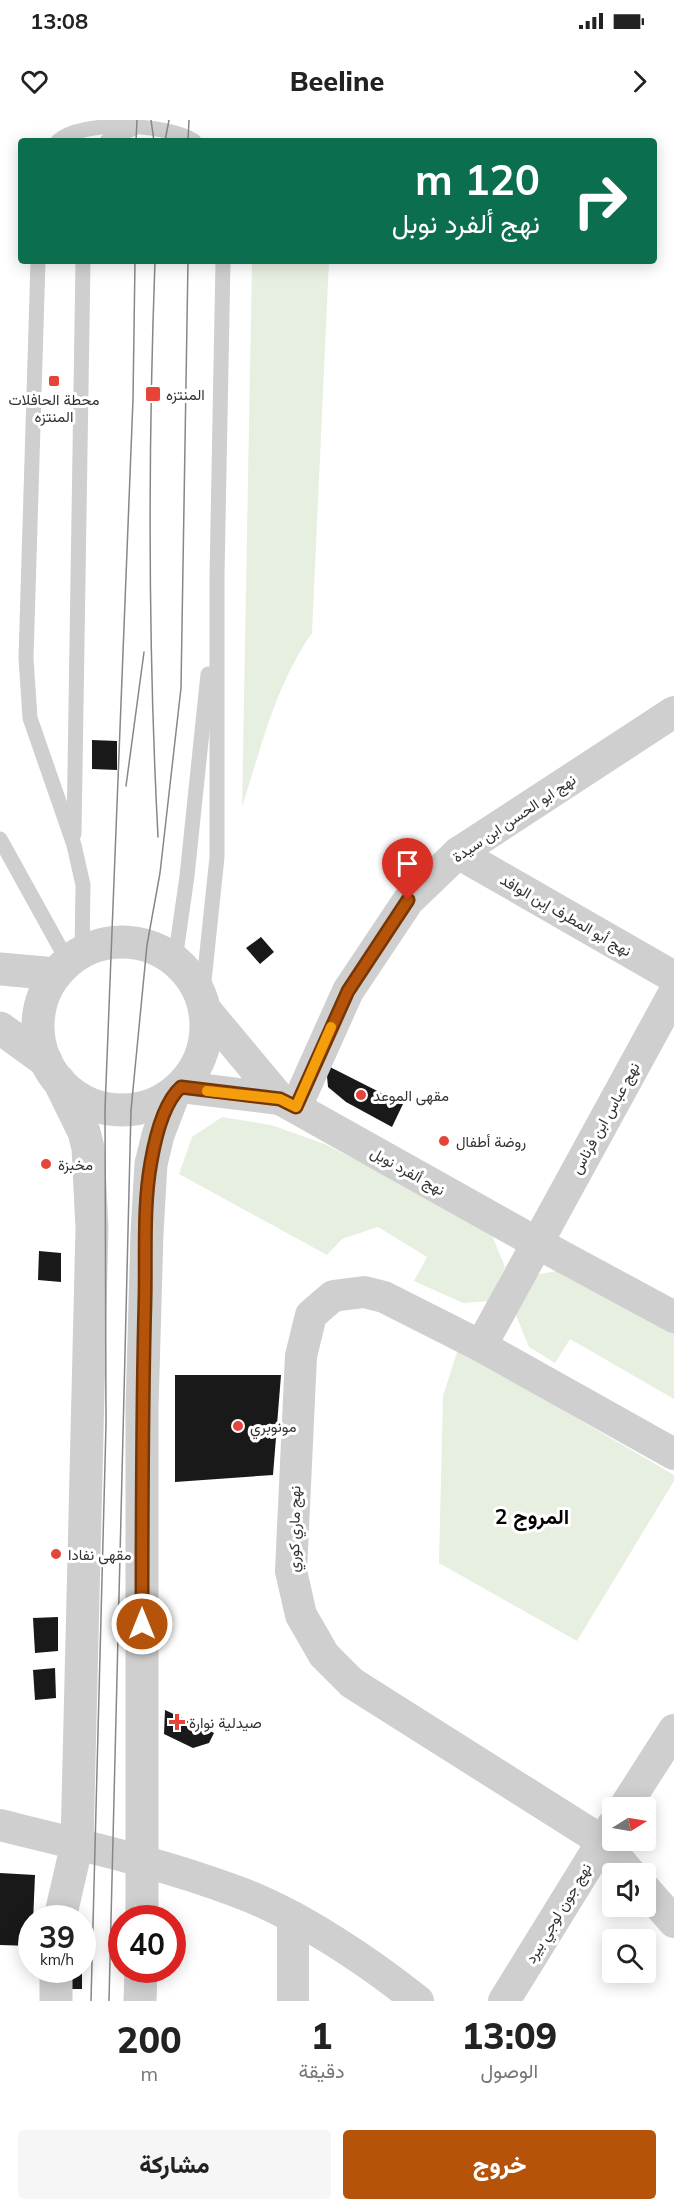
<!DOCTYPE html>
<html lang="ar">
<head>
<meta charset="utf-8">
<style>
	:root { --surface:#fff; --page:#f6f6f6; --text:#222; --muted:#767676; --accent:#b45309 }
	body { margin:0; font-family:Mulish,Vazirmatn,sans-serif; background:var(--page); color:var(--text); direction:rtl; height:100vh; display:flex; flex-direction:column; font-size:22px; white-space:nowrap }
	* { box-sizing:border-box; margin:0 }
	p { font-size:20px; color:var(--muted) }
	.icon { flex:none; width:33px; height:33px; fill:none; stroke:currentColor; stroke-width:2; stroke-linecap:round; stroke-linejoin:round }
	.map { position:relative; height:1881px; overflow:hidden; direction:ltr }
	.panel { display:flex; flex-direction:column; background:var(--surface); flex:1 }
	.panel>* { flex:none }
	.top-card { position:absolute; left:18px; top:18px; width:639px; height:126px; border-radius:6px; box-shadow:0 3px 15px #0003; direction:rtl; background:#0b6e4f; color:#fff; overflow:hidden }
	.needle { width:39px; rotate:79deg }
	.controls { position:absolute; left:602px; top:1677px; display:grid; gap:12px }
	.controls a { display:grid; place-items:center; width:54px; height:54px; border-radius:6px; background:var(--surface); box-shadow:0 3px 15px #0003; font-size:30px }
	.speed { position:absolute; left:18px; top:1785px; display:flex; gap:12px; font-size:30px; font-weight:700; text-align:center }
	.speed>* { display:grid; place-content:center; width:78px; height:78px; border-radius:50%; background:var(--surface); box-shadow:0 3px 15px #0003; line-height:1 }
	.speed small { font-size:15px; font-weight:400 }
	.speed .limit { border:9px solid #d22; background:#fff; color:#111 }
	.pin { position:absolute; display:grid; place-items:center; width:51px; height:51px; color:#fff; margin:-62px -26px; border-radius:50% 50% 50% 0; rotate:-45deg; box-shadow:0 0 6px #0007 }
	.pin .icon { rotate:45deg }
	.me { position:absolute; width:66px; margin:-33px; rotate:0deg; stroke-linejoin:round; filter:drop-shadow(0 0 4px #0008) }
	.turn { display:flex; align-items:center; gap:21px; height:126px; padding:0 18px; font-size:27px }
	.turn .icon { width:78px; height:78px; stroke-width:2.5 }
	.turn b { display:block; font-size:42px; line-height:51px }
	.eta { display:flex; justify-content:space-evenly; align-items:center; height:102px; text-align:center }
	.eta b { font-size:36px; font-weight:800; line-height:42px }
	.cta { display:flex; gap:12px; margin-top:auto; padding:12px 18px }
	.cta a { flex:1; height:69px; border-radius:6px; background:var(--accent); color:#fff; font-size:24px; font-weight:800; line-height:69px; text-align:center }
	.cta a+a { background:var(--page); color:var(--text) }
	.status { display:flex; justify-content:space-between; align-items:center; height:42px; padding:0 30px; background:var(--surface); direction:ltr }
	.status svg { height:16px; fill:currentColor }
	header { display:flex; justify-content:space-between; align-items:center; height:78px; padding:0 18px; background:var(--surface); font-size:27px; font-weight:800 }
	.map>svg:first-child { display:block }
	.green { fill:#e7efe1 }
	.building { fill:#191919 }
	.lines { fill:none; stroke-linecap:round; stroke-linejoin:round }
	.service { stroke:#cfcfcf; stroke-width:15 }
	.minor { stroke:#cfcfcf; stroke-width:32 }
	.tertiary { stroke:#cfcfcf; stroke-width:33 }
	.tram { stroke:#878787; stroke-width:1.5 }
	.route-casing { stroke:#753606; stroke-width:15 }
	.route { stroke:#b45309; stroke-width:10 }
	.slow { stroke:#f59e0b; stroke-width:10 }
	.poi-dot { fill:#e64438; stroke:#fff; stroke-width:2 }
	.labels { text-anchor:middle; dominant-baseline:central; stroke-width:6; stroke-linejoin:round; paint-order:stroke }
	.poi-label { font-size:15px; fill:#323232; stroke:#fff; text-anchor:start }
	.street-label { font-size:15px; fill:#323232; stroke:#fff }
	.district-label { font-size:21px; font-weight:bold; fill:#000; stroke:#fff }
</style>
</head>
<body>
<div class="status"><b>13:08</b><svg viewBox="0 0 49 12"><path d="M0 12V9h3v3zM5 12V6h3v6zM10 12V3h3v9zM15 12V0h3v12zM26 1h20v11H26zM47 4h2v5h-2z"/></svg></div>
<header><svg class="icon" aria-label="forward" viewBox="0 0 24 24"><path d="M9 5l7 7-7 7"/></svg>Beeline<svg class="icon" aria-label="heart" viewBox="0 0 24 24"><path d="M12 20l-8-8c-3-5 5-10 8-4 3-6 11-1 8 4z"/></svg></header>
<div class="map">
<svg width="674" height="1881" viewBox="0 0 674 1881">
	<rect width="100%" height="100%" fill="#fff"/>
	<g class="green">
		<path d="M252 141H329L312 513C276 564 261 628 242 687Z"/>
		<path d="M222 997 271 1005 325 1024 489 1108 505 1147 488 1181 463 1183 414 1161 427 1137 378 1107 342 1119 327 1135 179 1054 192 1017Z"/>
		<path d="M562 1150 674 1211V1279L570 1219 555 1243 529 1227 515 1193 535 1155Z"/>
		<path d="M458 1229 674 1355V1361L577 1521 439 1443 443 1276Z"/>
	</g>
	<g class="building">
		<path d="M92 620 117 621V650L92 649Z"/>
		<path d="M261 817 274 832 260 844 246 828Z"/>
		<path d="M326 945 403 984 392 1007 346 982 328 967Z"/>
		<path d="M39 1131 61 1133V1162L38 1160Z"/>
		<path d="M175 1255H281L273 1355 175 1362Z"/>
		<path d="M58 1497V1531L35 1533 33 1498Z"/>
		<path d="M55 1548 56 1578 35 1580 33 1550Z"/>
		<path d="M165 1590 214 1613 209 1623 193 1628 164 1614Z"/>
		<path d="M0 1753 35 1755 32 1826 0 1825Z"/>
		<path d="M67 1850H82V1869H66Z"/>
	</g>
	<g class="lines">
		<g class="service">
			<path d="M58 21C81 0 166 3 194 21"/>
			<path d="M107 21 134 8"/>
			<path d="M38 141 26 538 30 598 74 725 83 765 82 832"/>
			<path d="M74 714 83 141"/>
			<path d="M0 719 68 842"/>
			<path d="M175 840 187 756 208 554"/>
			<path d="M202 880 217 737V456L223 141"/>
		</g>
		<g class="minor">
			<path d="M458 733 674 857"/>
			<path d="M181 967 280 979 204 888"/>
			<path d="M280 979 537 1123 674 1197"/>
			<path d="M296 987 348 871 408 781 458 733 674 592"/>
			<path d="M481 1226 674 873"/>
			<path d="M624 1688 674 1610"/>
			<path d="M0 1705C79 1725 162 1743 238 1772 298 1794 368 1841 418 1881"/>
			<path d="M631 1754 602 1721 352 1563 324 1535 301 1495 291 1451 301 1236 311 1195 333 1176 364 1172 384 1177 481 1226 674 1334"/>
			<path d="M645 1769 674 1802"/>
			<path d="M293 1881V1797"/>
			<path d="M504 1881 612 1706"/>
		</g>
		<g class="tertiary">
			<circle cx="122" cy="906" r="84"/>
			<path d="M0 849 56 854"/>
			<path d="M0 908 46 941"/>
			<path d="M59 961 84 1012 88 1028 92 1108 77 1724 60 1798"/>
			<path d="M142 1798V1288L147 1113 151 1044 158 1015 174 973"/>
			<path d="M56 1850V1881"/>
			<path d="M140 1881 141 1850"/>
		</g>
		<g class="tram">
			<path d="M151 0 154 21"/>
			<path d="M136 21 137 0"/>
			<path d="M165 21 169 0"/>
			<path d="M188 21 189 0"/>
			<path d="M155 141C148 333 148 525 158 717"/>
			<path d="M126 666 144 532"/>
			<path d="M91 1881 106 1305 105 989 133 279 135 141"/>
			<path d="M109 1881 131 990 147 825 160 753 181 568 188 141"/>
		</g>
	</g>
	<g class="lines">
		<defs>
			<path id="route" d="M142 1504C142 1396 142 1288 145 1179 146 1136 143 1085 151 1042 155 1019 163 983 181 967L280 979 296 987 348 871 408 780"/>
		</defs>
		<use href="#route" class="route-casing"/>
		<use href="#route" class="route"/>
		<path class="slow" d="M207 971 280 979 296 987 331 907"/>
	</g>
	<g class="poi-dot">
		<rect x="48" y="255" width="12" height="12" rx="3"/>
		<rect x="145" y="266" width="16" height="16" rx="3"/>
		<circle cx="361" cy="975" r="6"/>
		<circle cx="444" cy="1021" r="6"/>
		<circle cx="46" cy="1044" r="6"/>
		<circle cx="238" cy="1306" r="6"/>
		<circle cx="56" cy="1434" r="6"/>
		<path d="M174 1593h6v6h6v6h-6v6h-6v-6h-6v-6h6z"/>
	</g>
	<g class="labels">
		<g class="poi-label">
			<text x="166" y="274">المنتزه</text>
			<text x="54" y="279" text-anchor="middle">محطة الحافلات<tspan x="54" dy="17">المنتزه</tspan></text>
			<text x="373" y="975">مقهى الموعد</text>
			<text x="456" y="1021">روضة أطفال</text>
			<text x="58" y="1044">مخبزة</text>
			<text x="250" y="1306">مونوبري</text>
			<text x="68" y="1434">مقهى نفادا</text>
			<text x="189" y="1602">صيدلية نوارة</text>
		</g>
		<g class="street-label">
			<text transform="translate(514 698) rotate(-34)">نهج ابو الحسن ابن سيدة</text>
			<text transform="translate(566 795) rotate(30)">نهج أبو المطرف إبن الوافد</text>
			<text transform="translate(605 998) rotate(-61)">نهج عباس ابن فرناس</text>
			<text transform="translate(408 1051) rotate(29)">نهج ألفرد نوبل</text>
			<text transform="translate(294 1409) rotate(-89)">نهج ماري كوري</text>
			<text transform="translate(558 1793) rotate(-59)">نهج جون لوجي بيرد</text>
		</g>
		<g class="district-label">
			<text x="532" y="1396">المروج 2</text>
		</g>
	</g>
</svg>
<div class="controls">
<a><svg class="needle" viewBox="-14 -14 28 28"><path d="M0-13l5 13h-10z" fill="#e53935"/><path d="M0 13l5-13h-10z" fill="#767676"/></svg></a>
<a><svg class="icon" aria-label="sound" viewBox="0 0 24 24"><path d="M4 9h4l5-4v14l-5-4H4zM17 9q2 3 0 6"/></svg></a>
<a><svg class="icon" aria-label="search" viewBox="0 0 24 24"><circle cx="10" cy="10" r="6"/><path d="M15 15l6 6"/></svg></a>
</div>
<div class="speed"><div>39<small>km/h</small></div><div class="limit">40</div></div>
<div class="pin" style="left:408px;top:780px;background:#d93025"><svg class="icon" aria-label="arrive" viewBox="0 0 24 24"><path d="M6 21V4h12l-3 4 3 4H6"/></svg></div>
<svg class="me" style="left:142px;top:1504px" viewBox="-20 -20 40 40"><circle r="17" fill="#b45309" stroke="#fff" stroke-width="3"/><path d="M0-11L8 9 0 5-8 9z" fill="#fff"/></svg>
<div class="top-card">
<div class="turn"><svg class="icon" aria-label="right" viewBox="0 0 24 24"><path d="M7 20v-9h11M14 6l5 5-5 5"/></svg><div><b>120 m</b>نهج ألفرد نوبل</div></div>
</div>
</div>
<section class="panel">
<div class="eta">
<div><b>13:09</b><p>الوصول</p></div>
<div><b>1</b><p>دقيقة</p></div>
<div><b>200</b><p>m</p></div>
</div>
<div class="cta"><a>خروج</a><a>مشاركة</a></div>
</section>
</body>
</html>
